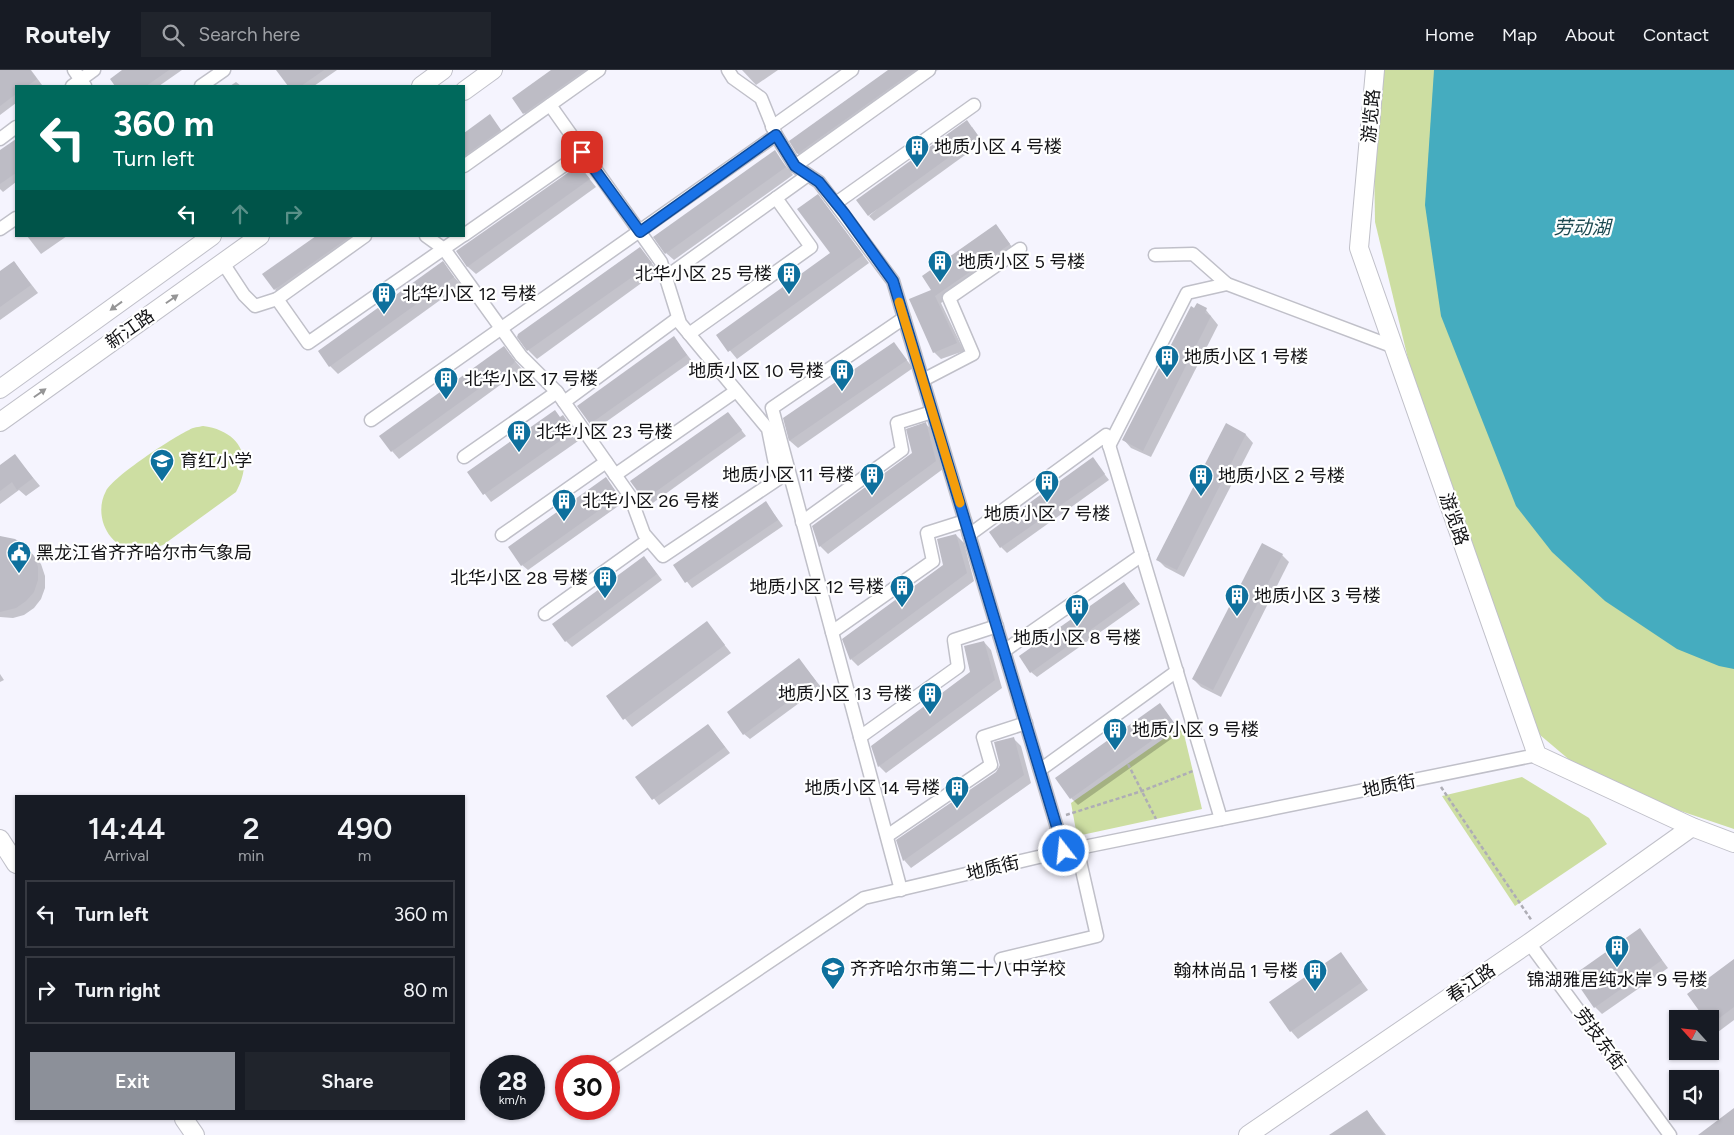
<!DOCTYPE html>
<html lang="en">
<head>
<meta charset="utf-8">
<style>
	:root { --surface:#171b24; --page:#20242c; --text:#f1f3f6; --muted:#9ea1a6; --line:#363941; --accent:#8c9099 }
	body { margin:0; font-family:Figtree,"Noto Sans SC",sans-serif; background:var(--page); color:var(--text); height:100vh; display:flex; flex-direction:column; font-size:19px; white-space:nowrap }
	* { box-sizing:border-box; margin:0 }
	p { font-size:16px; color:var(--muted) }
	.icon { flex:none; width:28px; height:28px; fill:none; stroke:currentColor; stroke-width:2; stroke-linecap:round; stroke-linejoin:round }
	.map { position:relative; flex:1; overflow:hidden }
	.sheet { position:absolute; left:15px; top:725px; width:450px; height:325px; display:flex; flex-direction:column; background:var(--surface); border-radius:0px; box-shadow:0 1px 4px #0004 }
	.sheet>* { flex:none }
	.top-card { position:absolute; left:15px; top:15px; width:450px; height:152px; border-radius:0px; box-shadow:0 1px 4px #0004; background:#00695c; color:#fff; overflow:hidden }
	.needle { width:32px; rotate:297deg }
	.fabs { position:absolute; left:1669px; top:940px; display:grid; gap:10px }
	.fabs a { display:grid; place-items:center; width:50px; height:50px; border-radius:0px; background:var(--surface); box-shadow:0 1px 4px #0004; font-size:25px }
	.speed { position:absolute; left:480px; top:985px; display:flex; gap:10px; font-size:25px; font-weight:700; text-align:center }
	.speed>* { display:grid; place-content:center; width:65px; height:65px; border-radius:50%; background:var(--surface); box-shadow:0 1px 4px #0004; line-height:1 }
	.speed small { font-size:12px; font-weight:400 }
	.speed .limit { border:8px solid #d22; background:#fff; color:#111 }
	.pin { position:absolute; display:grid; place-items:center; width:42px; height:42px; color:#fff; margin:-21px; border-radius:10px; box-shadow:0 2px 8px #0006 }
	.me { position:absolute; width:55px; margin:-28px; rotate:344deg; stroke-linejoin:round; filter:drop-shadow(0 0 4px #0008) }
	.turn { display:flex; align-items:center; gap:18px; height:105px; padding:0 15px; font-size:22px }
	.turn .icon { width:65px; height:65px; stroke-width:2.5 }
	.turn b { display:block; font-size:35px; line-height:42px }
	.lanes { display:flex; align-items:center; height:48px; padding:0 15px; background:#0003; justify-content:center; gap:25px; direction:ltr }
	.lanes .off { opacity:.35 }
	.eta { display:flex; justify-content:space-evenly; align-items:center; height:85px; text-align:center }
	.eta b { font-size:30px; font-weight:600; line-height:35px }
	.button { display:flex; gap:10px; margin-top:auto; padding:10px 15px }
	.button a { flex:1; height:58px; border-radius:0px; background:var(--accent); color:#fff; font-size:20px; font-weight:600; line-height:58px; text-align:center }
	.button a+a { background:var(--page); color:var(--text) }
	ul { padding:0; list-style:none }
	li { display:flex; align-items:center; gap:15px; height:68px; margin:0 10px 8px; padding:0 5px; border:2px solid var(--line); border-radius:0px }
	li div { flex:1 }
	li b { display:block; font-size:19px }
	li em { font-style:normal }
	header { display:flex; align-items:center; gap:30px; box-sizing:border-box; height:70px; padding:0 25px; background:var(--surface); border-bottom:1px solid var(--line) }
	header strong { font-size:24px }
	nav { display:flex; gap:28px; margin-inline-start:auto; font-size:18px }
	.search { width:350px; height:45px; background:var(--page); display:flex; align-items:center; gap:12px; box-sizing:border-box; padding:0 18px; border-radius:0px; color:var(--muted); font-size:19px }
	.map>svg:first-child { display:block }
	.green { fill:#cddea2 }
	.water { fill:#45acbf }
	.shadow { fill:#0003 }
	.building { fill:#bdbcc5 }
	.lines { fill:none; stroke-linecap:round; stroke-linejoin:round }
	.minor-casing { stroke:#c0c0c9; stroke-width:15 }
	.secondary-casing { stroke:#c0c0c9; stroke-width:20 }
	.path { stroke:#aeadb5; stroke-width:2.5; stroke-dasharray:4 2.5; stroke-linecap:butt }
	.minor { stroke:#fff; stroke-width:12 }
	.secondary { stroke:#fff; stroke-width:18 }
	.oneway { fill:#959596 }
	.route-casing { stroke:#114b97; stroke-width:12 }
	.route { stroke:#1a73e8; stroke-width:9 }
	.slow { stroke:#f59e0b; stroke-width:9 }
	.labels { text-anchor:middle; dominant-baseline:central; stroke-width:4.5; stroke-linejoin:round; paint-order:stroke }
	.street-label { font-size:18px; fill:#131316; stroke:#fff }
	.poi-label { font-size:18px; fill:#131316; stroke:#fff; text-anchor:start }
	.water-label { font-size:19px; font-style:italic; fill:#1c4951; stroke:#fff }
</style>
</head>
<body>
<header>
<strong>Routely</strong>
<div class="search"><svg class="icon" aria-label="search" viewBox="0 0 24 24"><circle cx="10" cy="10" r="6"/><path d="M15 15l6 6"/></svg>Search here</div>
<nav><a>Home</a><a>Map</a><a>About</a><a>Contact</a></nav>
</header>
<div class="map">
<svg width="1734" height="1065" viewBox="0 0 1734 1065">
	<rect width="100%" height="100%" fill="#f5f4fe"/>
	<g class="green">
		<path d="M1381 0H1734V759L1645 729 1585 703 1527 654 1430 380 1375 152 1374 86Z"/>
		<path d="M203 356C241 361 254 389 236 422L163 475C154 478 146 482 137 481 108 478 93 445 106 421 114 406 172 368 189 360 193 357 199 357 203 356Z"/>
		<path d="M1182 656 1202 739 1077 766 1071 733Z"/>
		<path d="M1522 707 1589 748 1607 774 1515 836 1442 726Z"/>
	</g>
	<path class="water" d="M1434 0H1734V599L1719 596 1677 579 1605 531 1552 482 1516 436 1441 246 1425 135Z"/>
	<g class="shadow">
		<path d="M0 0H31L42 15 16 16V33L0 45Z"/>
		<path d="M124 0H182L159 16H117L112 9Z"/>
		<path d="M278 0H337L314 16H289Z"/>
		<path d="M553 0H603L532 51 524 43Z"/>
		<path d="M742 0H778L756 15Z"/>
		<path d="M891 0H939L932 1 806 91 798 84 791 71Z"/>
		<path d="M236 12 241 16H230Z"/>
		<path d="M490 46 505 66 464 95V64Z"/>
		<path d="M972 57 983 72 874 151 869 146Z"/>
		<path d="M16 70V112L3 122 0 119V82Z"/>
		<path d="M775 83 793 105 674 190 666 183Z"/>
		<path d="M579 96 596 117 476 204 468 197 458 182Z"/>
		<path d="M818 125 869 193 737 289 718 266 831 183Z"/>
		<path d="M996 156 1016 182 941 233 964 281 941 289 934 282 933 220Z"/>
		<path d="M27 166H67L41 184Z"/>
		<path d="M318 166H363L280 225 275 220Z"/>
		<path d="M640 178 658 201 537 289 529 281 519 267Z"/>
		<path d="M14 192 38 223 0 250V202Z"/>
		<path d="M442 193 461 215 338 304 330 296 319 281Z"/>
		<path d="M1195 239 1206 240 1218 255 1151 387 1131 378 1124 370Z"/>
		<path d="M674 268 692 291 596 359 591 354Z"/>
		<path d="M894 274 913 298 798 378 790 371 785 349Z"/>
		<path d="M504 278 522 299 399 389 392 381Z"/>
		<path d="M728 343 746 366 650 435 645 429Z"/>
		<path d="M563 347 581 369 491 432 469 403Z"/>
		<path d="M926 354 933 361 943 399 828 484 820 476 814 457 914 383Z"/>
		<path d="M1226 355 1246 365 1253 373 1184 507 1165 497 1157 489Z"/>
		<path d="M15 386 40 416 26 426 19 420 0 434V397Z"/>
		<path d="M1093 389 1109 410 1007 483 1001 477Z"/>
		<path d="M606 409 624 432 528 500 522 495Z"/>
		<path d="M766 433 783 456 692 518 674 495Z"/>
		<path d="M956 465 964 473 974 511 858 596 851 589 944 496Z"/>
		<path d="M0 468 25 477 41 494 45 506V518L41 529 34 538 24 545 13 548 0 547Z"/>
		<path d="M1282 485 1289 492 1221 627 1201 617 1193 609Z"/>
		<path d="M649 493 662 510 572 577 566 571Z"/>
		<path d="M1124 514 1140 534 1037 607 1031 602Z"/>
		<path d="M707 553 731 583 632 657 607 627Z"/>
		<path d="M984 572 991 580 1002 618 886 703 879 696 972 603Z"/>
		<path d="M799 590 821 617 750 669 744 664Z"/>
		<path d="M0 604 4 610 0 612Z"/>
		<path d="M1160 635 1181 662 1078 735 1071 728Z"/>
		<path d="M708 655 730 683 659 735 637 707Z"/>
		<path d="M1013 668 1021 676 1031 713 911 798 904 790 996 703Z"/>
		<path d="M1639 859 1668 898 1602 944 1595 937Z"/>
		<path d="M1341 884 1368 920 1298 969 1291 961Z"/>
		<path d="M1734 890V950L1718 962 1710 953Z"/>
		<path d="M1367 1041 1386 1065H1332Z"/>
	</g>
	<g class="building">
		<path d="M0 0H30L37 9 27 16H16V24L0 36Z"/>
		<path d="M122 0H169L146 16H115L110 9Z"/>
		<path d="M276 0H324L301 16H288Z"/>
		<path d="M551 0H585L523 44 512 28Z"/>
		<path d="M888 0H915L797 84 789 71Z"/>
		<path d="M490 44 501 60 464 86V63Z"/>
		<path d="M967 50 978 66 868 146 856 130Z"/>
		<path d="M16 69V103L0 114V80Z"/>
		<path d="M775 80 786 97 665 184 653 167Z"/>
		<path d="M579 95 590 109 467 197 456 181Z"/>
		<path d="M818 124 863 185 728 282 716 265 830 183 797 139Z"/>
		<path d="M996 154 1010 174 935 226 957 273 933 283 909 229 931 220 922 206Z"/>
		<path d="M316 166H351L274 220 262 204Z"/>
		<path d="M640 177 652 193 527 281 517 267 518 264Z"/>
		<path d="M14 191 31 215 0 237V201Z"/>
		<path d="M443 191 454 207 329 297 318 281Z"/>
		<path d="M1197 233 1207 238 1205 243 1211 246 1143 381 1122 370 1191 236 1194 238Z"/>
		<path d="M674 266 687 285 590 354 577 336Z"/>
		<path d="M894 272 907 290 789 371 783 348Z"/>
		<path d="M504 276 515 291 513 294 391 382 379 366Z"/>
		<path d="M555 340 560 347 563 345 574 361 483 425 467 402Z"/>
		<path d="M728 342 742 360 644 430 630 411Z"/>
		<path d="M926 352 936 391 819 477 812 456 912 383 906 359Z"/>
		<path d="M1226 353 1246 364 1177 500 1156 490Z"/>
		<path d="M15 384 33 408 17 420 12 412 0 421V395Z"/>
		<path d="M1093 387 1105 404 1000 478 989 462Z"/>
		<path d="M606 407 619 426 521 496 508 477Z"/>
		<path d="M766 431 778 450 685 513 673 495Z"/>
		<path d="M956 464 967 503 850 590 842 569 943 495 937 469Z"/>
		<path d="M0 466 15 469 26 476 34 486 38 497V510L34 522 26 531 16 538 0 542Z"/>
		<path d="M1262 473 1283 484 1213 620 1192 609Z"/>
		<path d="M644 486 657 504 565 572 552 554Z"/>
		<path d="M1124 512 1135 528 1030 603 1019 586Z"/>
		<path d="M707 551 725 575 623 650 606 626Z"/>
		<path d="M984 571 995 610 878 697 871 676 970 602 964 576Z"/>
		<path d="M799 588 816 611 743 665 727 642Z"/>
		<path d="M1160 633 1175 654 1070 729 1055 708Z"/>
		<path d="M708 654 725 677 652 730 635 707Z"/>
		<path d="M1014 667 1024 705 903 791 896 770 996 702 1000 696 994 672Z"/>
		<path d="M1640 858 1662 890 1594 938 1572 906Z"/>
		<path d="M1341 882 1362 912 1290 962 1269 932Z"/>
		<path d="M1734 889V937L1710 955V949H1705L1687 924Z"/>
		<path d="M1734 1038V1065H1698Z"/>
		<path d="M1367 1040 1384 1065H1329Z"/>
	</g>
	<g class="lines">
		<defs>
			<g id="minor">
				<path d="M74 0 85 16"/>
				<path d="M728 0 733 8 761 28 776 65 795 96 819 112 893 211 1064 781"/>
				<path d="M72 16 94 0"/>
				<path d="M201 16 224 0"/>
				<path d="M772 57 852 0"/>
				<path d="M0 69 16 57"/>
				<path d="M464 96 599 0"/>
				<path d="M795 96 929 0"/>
				<path d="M836 133 974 35"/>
				<path d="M0 159 16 148"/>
				<path d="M464 165 583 82"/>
				<path d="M426 166 444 179 521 286 557 322 630 426 644 464 663 486 778 409 768 359 680 253 661 192 550 35"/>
				<path d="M1155 185 1193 184 1227 214 1394 277"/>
				<path d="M223 193 244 225 255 236 277 229 365 166"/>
				<path d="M666 207 776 128"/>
				<path d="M277 229 308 273 462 166"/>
				<path d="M689 264 811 177 776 128 808 105"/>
				<path d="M923 310 973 284 949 228 1020 179"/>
				<path d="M564 332 678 248"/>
				<path d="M371 350 776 65"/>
				<path d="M1109 376 1187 223 1227 214"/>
				<path d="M464 387 557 322"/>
				<path d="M615 405 736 321"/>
				<path d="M802 452 902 380 897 353 932 342"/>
				<path d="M502 465 606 392"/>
				<path d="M969 465 1106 365 1221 749"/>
				<path d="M545 544 648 470"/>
				<path d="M832 562 933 491 927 463 965 451"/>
				<path d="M1004 581 1142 485"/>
				<path d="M860 667 958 597 954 570 997 556"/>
				<path d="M1040 700 1177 601"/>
				<path d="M887 766 991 695 983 667 1026 653"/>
				<path d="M901 820 772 338 904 248"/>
				<path d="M1529 873 1670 1065"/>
				<path d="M1001 889 1097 866 1077 778"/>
				<path d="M612 998 864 828 1064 781 1537 685"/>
			</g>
			<g id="secondary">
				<path d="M1375 0 1359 178 1537 685 1692 757 1734 773"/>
				<path d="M421 16 443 0"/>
				<path d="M464 21 493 0"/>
				<path d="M0 319 212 166"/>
				<path d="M0 352 260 166"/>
				<path d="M0 769 16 794"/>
				<path d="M184 1049 195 1065"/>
				<path d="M1248 1065 1529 873 1692 757"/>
			</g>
		</defs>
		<use href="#minor" class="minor-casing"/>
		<use href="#secondary" class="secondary-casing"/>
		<g class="path">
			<path d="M1128 694 1156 749"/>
			<path d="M1441 717 1532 851"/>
			<path d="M1066 745 1142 721 1193 701"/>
		</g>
		<use href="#minor" class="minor"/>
		<use href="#secondary" class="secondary"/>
	</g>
	<defs><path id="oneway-solid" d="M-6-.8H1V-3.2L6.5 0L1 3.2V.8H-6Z" transform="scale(1.25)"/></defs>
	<g class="oneway">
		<use href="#oneway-solid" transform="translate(172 229) rotate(-35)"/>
		<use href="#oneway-solid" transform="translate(116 236) rotate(144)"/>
		<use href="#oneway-solid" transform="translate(40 323) rotate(-35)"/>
	</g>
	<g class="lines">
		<defs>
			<path id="route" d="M582 82 640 162 776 65 795 96 819 112 844 143 893 211 1064 781"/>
		</defs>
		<use href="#route" class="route-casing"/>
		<use href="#route" class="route"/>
		<path class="slow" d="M899 232 960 433"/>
	</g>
	<defs>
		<symbol id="building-pin" viewBox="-11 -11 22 30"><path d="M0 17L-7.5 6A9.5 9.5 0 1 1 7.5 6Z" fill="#0e709d" stroke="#fff"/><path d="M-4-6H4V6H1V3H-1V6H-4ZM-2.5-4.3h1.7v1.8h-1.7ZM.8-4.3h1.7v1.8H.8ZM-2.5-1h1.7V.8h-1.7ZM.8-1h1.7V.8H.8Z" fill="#fff"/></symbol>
		<symbol id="school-pin" viewBox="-11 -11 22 30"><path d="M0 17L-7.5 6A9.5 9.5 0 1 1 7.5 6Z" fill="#0e709d" stroke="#fff"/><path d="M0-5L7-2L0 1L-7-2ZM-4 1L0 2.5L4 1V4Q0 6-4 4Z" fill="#fff"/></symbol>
		<symbol id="civic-pin" viewBox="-11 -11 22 30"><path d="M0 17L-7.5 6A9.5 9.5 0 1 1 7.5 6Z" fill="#0e709d" stroke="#fff"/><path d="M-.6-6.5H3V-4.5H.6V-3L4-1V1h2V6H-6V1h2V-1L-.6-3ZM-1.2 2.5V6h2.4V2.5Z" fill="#fff"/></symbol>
	</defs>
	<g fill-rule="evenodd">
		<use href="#building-pin" x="903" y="63" width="28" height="38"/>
		<use href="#building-pin" x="926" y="178" width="28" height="38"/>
		<use href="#building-pin" x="775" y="190" width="28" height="38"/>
		<use href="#building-pin" x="370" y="210" width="28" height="38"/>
		<use href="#building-pin" x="1153" y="273" width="28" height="38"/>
		<use href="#building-pin" x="828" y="287" width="28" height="38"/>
		<use href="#building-pin" x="432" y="295" width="28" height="38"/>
		<use href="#building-pin" x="505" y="348" width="28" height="38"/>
		<use href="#school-pin" x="148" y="377" width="28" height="38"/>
		<use href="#building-pin" x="858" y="391" width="28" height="38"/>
		<use href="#building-pin" x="1187" y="392" width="28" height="38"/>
		<use href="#building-pin" x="1033" y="398" width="28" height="38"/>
		<use href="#building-pin" x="550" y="417" width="28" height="38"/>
		<use href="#civic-pin" x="5" y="469" width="28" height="38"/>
		<use href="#building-pin" x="591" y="494" width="28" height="38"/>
		<use href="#building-pin" x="888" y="503" width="28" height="38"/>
		<use href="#building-pin" x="1223" y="512" width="28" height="38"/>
		<use href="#building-pin" x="1063" y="522" width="28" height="38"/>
		<use href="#building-pin" x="916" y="610" width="28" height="38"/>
		<use href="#building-pin" x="1101" y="646" width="28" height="38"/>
		<use href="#building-pin" x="943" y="704" width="28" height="38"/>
		<use href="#building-pin" x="1603" y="863" width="28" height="38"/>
		<use href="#school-pin" x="819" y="885" width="28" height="38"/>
		<use href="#building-pin" x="1301" y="887" width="28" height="38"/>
	</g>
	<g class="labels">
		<g class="street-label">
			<text transform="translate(1371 46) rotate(-85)">游览路</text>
			<text transform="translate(130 259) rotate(-35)">新江路</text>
			<text transform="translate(1454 449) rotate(71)">游览路</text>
			<text transform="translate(1389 716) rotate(-11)">地质街</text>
			<text transform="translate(993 798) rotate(-13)">地质街</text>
			<text transform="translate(1471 913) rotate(-34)">春江路</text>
			<text transform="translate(1600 969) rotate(54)">劳技东街</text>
		</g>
		<g class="poi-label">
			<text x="934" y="77">地质小区 4 号楼</text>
			<text x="958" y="192">地质小区 5 号楼</text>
			<text x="772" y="204" text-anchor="end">北华小区 25 号楼</text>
			<text x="402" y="224">北华小区 12 号楼</text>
			<text x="1184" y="287">地质小区 1 号楼</text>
			<text x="824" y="301" text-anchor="end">地质小区 10 号楼</text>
			<text x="464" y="309">北华小区 17 号楼</text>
			<text x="536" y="362">北华小区 23 号楼</text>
			<text x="180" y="391">育红小学</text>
			<text x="854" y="405" text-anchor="end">地质小区 11 号楼</text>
			<text x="1218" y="406">地质小区 2 号楼</text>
			<text x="582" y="431">北华小区 26 号楼</text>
			<text x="1047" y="444" text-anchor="middle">地质小区 7 号楼</text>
			<text x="36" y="483">黑龙江省齐齐哈尔市气象局</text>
			<text x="588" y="508" text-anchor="end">北华小区 28 号楼</text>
			<text x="884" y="517" text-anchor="end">地质小区 12 号楼</text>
			<text x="1254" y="526">地质小区 3 号楼</text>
			<text x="1077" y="568" text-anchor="middle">地质小区 8 号楼</text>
			<text x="912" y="624" text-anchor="end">地质小区 13 号楼</text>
			<text x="1132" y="660">地质小区 9 号楼</text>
			<text x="940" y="718" text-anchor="end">地质小区 14 号楼</text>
			<text x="850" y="899">齐齐哈尔市第二十八中学校</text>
			<text x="1298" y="901" text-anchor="end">翰林尚品 1 号楼</text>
			<text x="1617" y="910" text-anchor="middle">锦湖雅居纯水岸 9 号楼</text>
		</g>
		<g class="water-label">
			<text x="1582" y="157">劳动湖</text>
		</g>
	</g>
</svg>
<div class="fabs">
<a><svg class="needle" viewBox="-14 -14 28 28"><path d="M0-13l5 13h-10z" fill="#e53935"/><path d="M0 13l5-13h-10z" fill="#9ea1a6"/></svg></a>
<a><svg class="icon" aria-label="sound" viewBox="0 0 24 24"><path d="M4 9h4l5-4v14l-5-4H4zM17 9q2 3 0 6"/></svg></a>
</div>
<div class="speed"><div>28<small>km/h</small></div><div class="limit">30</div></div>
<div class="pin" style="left:582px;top:82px;background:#d93025"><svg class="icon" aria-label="arrive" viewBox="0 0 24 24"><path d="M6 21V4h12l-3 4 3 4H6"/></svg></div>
<svg class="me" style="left:1064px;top:781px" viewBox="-20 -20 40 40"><circle r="17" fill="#1a73e8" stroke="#fff" stroke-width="3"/><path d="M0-11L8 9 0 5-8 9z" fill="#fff"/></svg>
<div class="top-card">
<div class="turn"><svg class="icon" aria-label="left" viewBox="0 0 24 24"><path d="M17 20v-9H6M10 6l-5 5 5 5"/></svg><div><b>360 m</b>Turn left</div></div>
<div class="lanes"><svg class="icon" aria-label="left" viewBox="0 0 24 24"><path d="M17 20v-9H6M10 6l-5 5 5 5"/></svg><svg class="icon off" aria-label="ahead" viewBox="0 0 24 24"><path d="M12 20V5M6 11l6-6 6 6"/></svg><svg class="icon off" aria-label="right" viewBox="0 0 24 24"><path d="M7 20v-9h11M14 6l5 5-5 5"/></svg></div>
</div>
<section class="sheet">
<div class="eta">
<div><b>14:44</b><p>Arrival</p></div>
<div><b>2</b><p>min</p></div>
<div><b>490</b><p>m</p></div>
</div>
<ul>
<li><svg class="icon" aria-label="left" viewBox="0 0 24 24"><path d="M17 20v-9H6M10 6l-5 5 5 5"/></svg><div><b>Turn left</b></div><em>360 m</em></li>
<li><svg class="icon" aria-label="right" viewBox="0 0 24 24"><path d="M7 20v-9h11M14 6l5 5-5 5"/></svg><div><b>Turn right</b></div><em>80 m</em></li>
</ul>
<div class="button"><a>Exit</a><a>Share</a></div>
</section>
</div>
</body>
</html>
